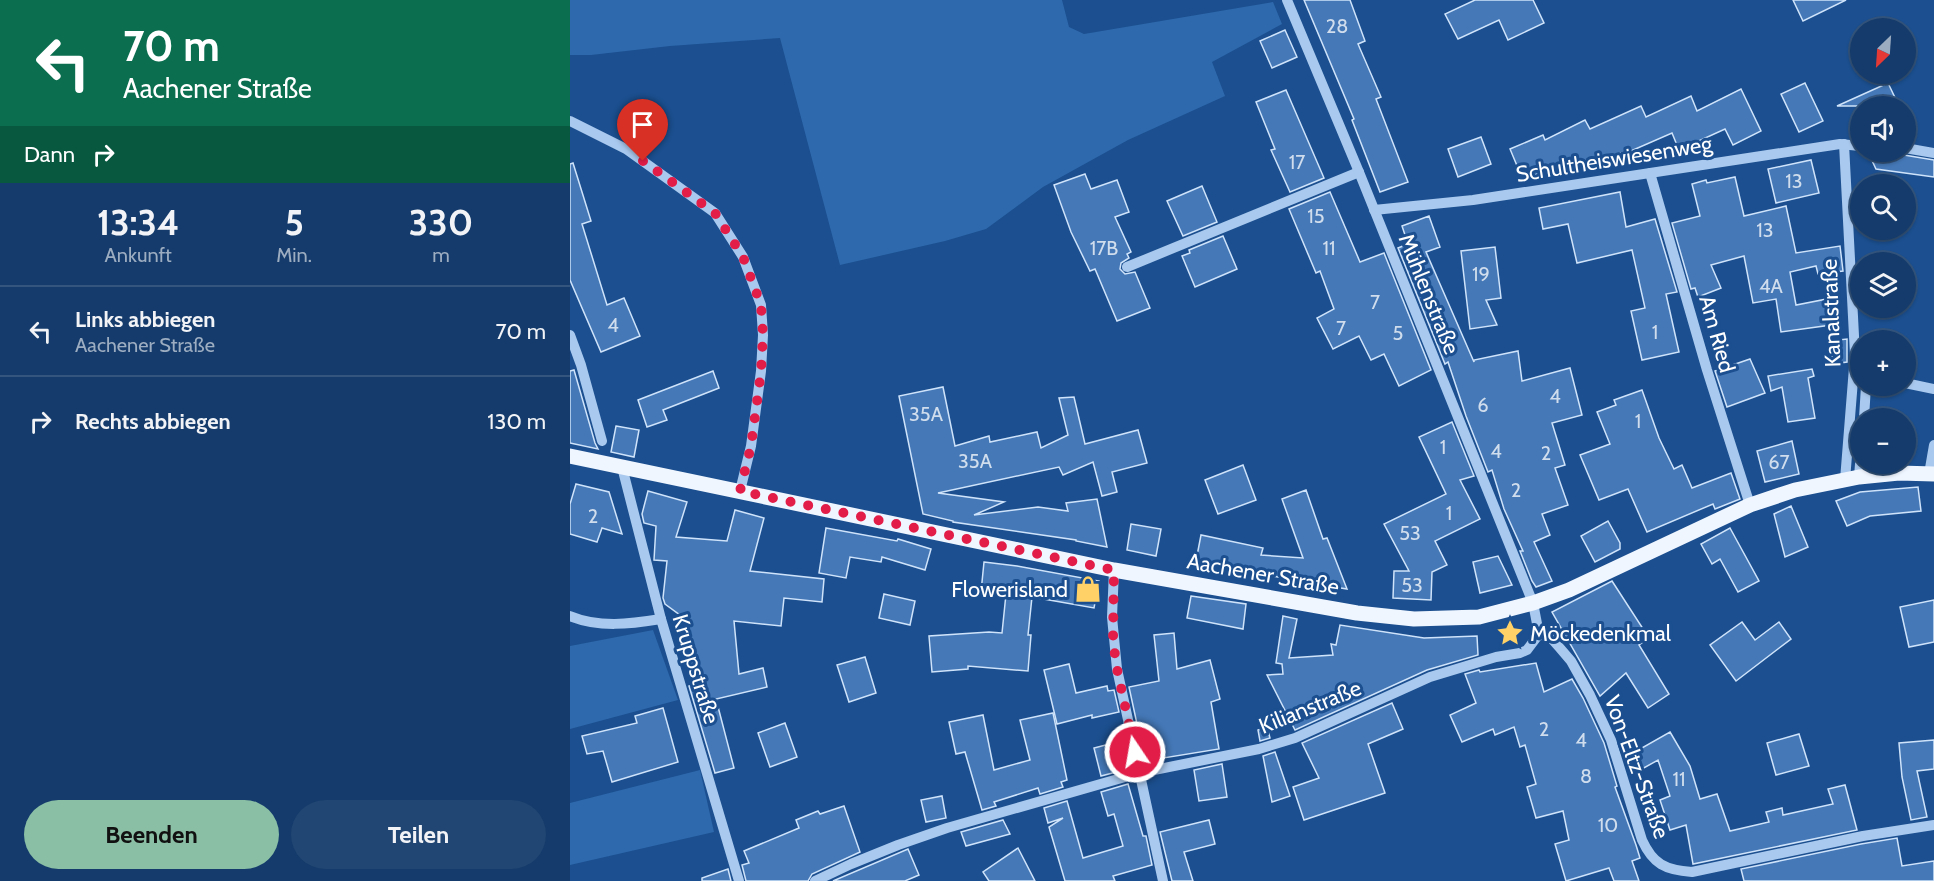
<!DOCTYPE html>
<html lang="de">
<head>
<meta charset="utf-8">
<style>
	:root { --surface:#143b6b; --page:#214673; --text:#f1f3f6; --muted:#9dadc1; --line:#33557e; --accent:#8abfa5 }
	body { margin:0; font-family:Cabin,sans-serif; background:var(--page); color:var(--text); height:100vh; display:flex; flex-direction:column; font-size:22px; white-space:nowrap }
	* { box-sizing:border-box; margin:0 }
	p { font-size:20px; color:var(--muted) }
	.icon { flex:none; width:33px; height:33px; fill:none; stroke:currentColor; stroke-width:2; stroke-linecap:round; stroke-linejoin:round }
	.map { position:relative; flex:1; overflow:hidden }
	.side { display:flex; flex-direction:column; background:var(--surface); width:570px }
	.side>* { flex:none }
	.guide { background:#0b6e4f; color:#fff; overflow:hidden }
	.needle { width:39px; rotate:205deg }
	.tools { position:absolute; left:1280px; top:18px; display:grid; gap:12px }
	.tools a { display:grid; place-items:center; width:66px; height:66px; border-radius:50%; background:var(--surface); box-shadow:0 2px 4px #0004,0 0 0 2px var(--line); font-size:30px }
	.pin { position:absolute; display:grid; place-items:center; width:51px; height:51px; color:#fff; margin:-62px -26px; border-radius:50% 50% 50% 0; rotate:-45deg; box-shadow:0 0 6px #0007 }
	.pin .icon { rotate:45deg }
	.me { position:absolute; width:66px; margin:-33px; rotate:348deg; stroke-linejoin:round; filter:drop-shadow(0 0 4px #0008) }
	.turn { display:flex; align-items:center; gap:21px; height:126px; padding:0 24px; font-size:27px }
	.turn .icon { width:78px; height:78px; stroke-width:2.5 }
	.turn b { display:block; font-size:42px; line-height:51px }
	.then { display:flex; align-items:center; height:57px; padding:0 24px; background:#0003; gap:12px; font-size:22px }
	.eta { display:flex; justify-content:space-evenly; align-items:center; height:102px; text-align:center }
	.eta b { font-size:36px; font-weight:700; line-height:42px }
	.primary-button { display:flex; gap:12px; margin-top:auto; padding:12px 24px }
	.primary-button a { flex:1; height:69px; border-radius:36px; background:var(--accent); color:#111; font-size:24px; font-weight:700; line-height:69px; text-align:center }
	.primary-button a+a { background:var(--page); color:var(--text) }
	ul { padding:0; list-style:none }
	li { display:flex; align-items:center; gap:18px; height:90px; padding:0 24px; border-top:2px solid var(--line) }
	li div { flex:1 }
	li b { display:block; font-size:22px }
	li em { font-style:normal }
	main { display:flex; flex:1; min-height:0 }
	.map>svg:first-child { display:block }
	.green { fill:#2e69ad }
	.building { fill:#4478b7; stroke:#cfe3fa; stroke-width:1.5 }
	.lines { fill:none; stroke-linecap:round; stroke-linejoin:round }
	.minor { stroke:#a9c9ee; stroke-width:10 }
	.major { stroke:#f0f6ff; stroke-width:15 }
	.route { stroke:#e11d48; stroke-width:10; stroke-dasharray:0 18 }
	.labels { text-anchor:middle; dominant-baseline:central; stroke-width:6; stroke-linejoin:round; paint-order:stroke }
	.number-label { font-size:20px; fill:#d0dded }
	.street-label { font-size:22px; fill:#fff; stroke:#1b4f8f }
	.poi-label { font-size:22px; fill:#fff; stroke:#1b4f8f; text-anchor:end }
</style>
</head>
<body>
<main>
<section class="side">
<div class="guide">
<div class="turn"><svg class="icon" aria-label="left" viewBox="0 0 24 24"><path d="M17 20v-9H6M10 6l-5 5 5 5"/></svg><div><b>70 m</b>Aachener Straße</div></div>
<div class="then">Dann<svg class="icon" aria-label="right" viewBox="0 0 24 24"><path d="M7 20v-9h11M14 6l5 5-5 5"/></svg></div>
</div>
<div class="eta">
<div><b>13:34</b><p>Ankunft</p></div>
<div><b>5</b><p>Min.</p></div>
<div><b>330</b><p>m</p></div>
</div>
<ul>
<li><svg class="icon" aria-label="left" viewBox="0 0 24 24"><path d="M17 20v-9H6M10 6l-5 5 5 5"/></svg><div><b>Links abbiegen</b><p>Aachener Straße</p></div><em>70 m</em></li>
<li><svg class="icon" aria-label="right" viewBox="0 0 24 24"><path d="M7 20v-9h11M14 6l5 5-5 5"/></svg><div><b>Rechts abbiegen</b></div><em>130 m</em></li>
</ul>
<div class="primary-button"><a>Beenden</a><a>Teilen</a></div>
</section>
<div class="map">
<svg width="1364" height="881" viewBox="0 0 1364 881">
	<rect width="100%" height="100%" fill="#1b4f8f"/>
	<g class="green">
		<path d="M0 0H492L499 27 514 34 703 2 712 24 642 62 655 96 558 140 473 187 416 229 375 241 270 265 210 38 100 46 21 55H0Z"/>
		<path d="M83 630 108 700 0 729V646Z"/>
		<path d="M130 770 144 832 0 865V803Z"/>
	</g>
	<g class="building">
		<path d="M734 0H780L795 41 788 44 811 97 806 99 838 182 810 192 782 120 784 119Z"/>
		<path d="M905 0H963L974 23 938 40 929 20 888 39 875 14Z"/>
		<path d="M1223 0H1276L1233 21Z"/>
		<path d="M715 30 727 57 702 68 690 41Z"/>
		<path d="M1235 83 1253 121 1229 132 1211 94Z"/>
		<path d="M1318 83 1329 106H1267Z"/>
		<path d="M1171 89 1191 131 1163 145 1155 129 1109 150 1102 133 1054 154 1053 152 1026 165 1022 157 1005 166 1002 160 953 180 940 149 973 135 975 140 1015 120 1020 129 1071 106 1076 117 1121 96 1127 111Z"/>
		<path d="M716 90 754 178 720 192 701 150 705 149 686 102Z"/>
		<path d="M911 137 921 164 888 177 878 149Z"/>
		<path d="M1298 152H1329L1334 155 1364 160V177L1306 169Z"/>
		<path d="M1241 160 1249 193 1206 203 1198 169Z"/>
		<path d="M3 163 21 221 12 224 37 305 54 298 70 336 31 352 0 280V164Z"/>
		<path d="M515 174 521 189 547 180 559 212 545 217 561 252 557 254 559 258 551 263 550 269 555 274 565 272 580 308 547 321 525 269 520 271 501 232 484 185Z"/>
		<path d="M1165 177 1174 216 1216 206 1226 253 1270 246 1273 271 1248 274 1246 266 1220 272 1226 305 1257 299 1261 325 1211 332 1206 299 1183 303 1174 256 1141 265 1151 288 1128 297 1125 288 1121 289 1102 223 1130 216 1122 184 1136 180 1137 183Z"/>
		<path d="M632 186 647 222 613 236 597 201Z"/>
		<path d="M760 192 790 262 814 253 861 370 829 386 814 354 801 360 789 336 763 349 747 318 764 309 750 271 746 273 719 209Z"/>
		<path d="M1050 192 1056 227 1085 219 1107 292 1096 294 1109 352 1072 360 1061 311 1075 308 1062 250 1007 263 998 224 973 229 969 208Z"/>
		<path d="M859 216 870 247 856 252 904 362V360L948 351 952 381 1000 368 1012 415 982 423 995 465 985 468 998 505 972 514 980 535 964 542 982 581 966 587 962 581 950 551H953L934 509 922 470 918 472 896 416 878 362 875 364 828 248 838 244 832 226Z"/>
		<path d="M653 236 667 269 625 287 612 256 620 253 619 250Z"/>
		<path d="M925 247 931 298 916 300 927 325 900 329 891 251Z"/>
		<path d="M1277 339V362L1263 364 1260 341Z"/>
		<path d="M1180 359 1195 393 1157 407 1145 371Z"/>
		<path d="M1242 369 1244 376 1238 378 1245 418 1218 422 1212 387 1201 391 1198 376Z"/>
		<path d="M4 370 25 443 28 449 0 443V371Z"/>
		<path d="M143 371 149 388 93 410 97 420 77 427 68 400Z"/>
		<path d="M373 387 385 446 419 436 420 442 467 432 471 448 498 435 489 398 504 397 515 444 568 430 577 463 542 472 547 492 532 496 523 462 493 475 489 467 368 493 434 502 404 515 468 507 498 511 496 503 527 499 537 547 506 541V540L383 522V521L353 514 329 396Z"/>
		<path d="M1072 390 1089 438 1104 469 1112 465 1122 488 1161 473 1170 499 1145 509 1143 504 1077 532 1058 489 1029 500 1010 455 1040 444 1027 412 1046 405 1044 400Z"/>
		<path d="M882 422 904 476 890 480 910 519 865 541 877 565 862 572 861 600 823 598 824 571H839L814 524 876 494 849 437Z"/>
		<path d="M46 426 69 430 64 457 41 452Z"/>
		<path d="M1222 441 1229 474 1195 482 1187 451Z"/>
		<path d="M673 465 686 500 648 514 635 480Z"/>
		<path d="M6 484 39 492 52 534 32 528 27 542 0 534V504Z"/>
		<path d="M1348 487 1351 511 1300 516 1277 526 1266 501 1290 492Z"/>
		<path d="M736 490 753 539 757 538 777 589 740 583V585L713 578 626 561 631 535 693 548 691 555 733 558 712 499Z"/>
		<path d="M78 491 117 502 106 537 157 541 165 510 194 518 180 571 254 579 252 602 214 598 211 626 164 621 169 674 193 668 197 687 146 699 164 768 145 773 119 686 124 685 118 621 95 604 93 598 97 561 84 560 86 526 74 523 72 514Z"/>
		<path d="M1221 506 1238 547 1215 557 1204 514Z"/>
		<path d="M1038 521 1050 543V549L1025 562 1011 536Z"/>
		<path d="M561 524 591 529 586 556 557 550Z"/>
		<path d="M256 528 327 541 328 539 361 549 355 570 312 557 311 562 280 557 276 578 249 573Z"/>
		<path d="M1160 528 1189 581 1168 592 1150 559 1142 564 1131 544Z"/>
		<path d="M928 556 942 585 910 593 903 562Z"/>
		<path d="M414 562 447 566 529 581 524 608 462 597 458 635H461L458 671 398 666V669L362 672 359 636 419 632 432 633 436 594 411 592Z"/>
		<path d="M1042 581 1079 638 1069 645 1099 694 1078 708 1056 673 1030 696 982 612Z"/>
		<path d="M314 594 345 601 340 625 309 618Z"/>
		<path d="M621 596 676 604 673 629 617 618Z"/>
		<path d="M1364 600V642L1339 647 1330 607Z"/>
		<path d="M713 616 727 619 719 658 763 655 761 644 766 645 770 625 854 638 907 636 908 655 857 670 725 730 697 675 713 674 712 664 706 663Z"/>
		<path d="M1172 622 1185 640 1209 622 1221 639 1166 681 1140 645Z"/>
		<path d="M604 633 607 669 640 660 650 699 641 702 649 749 575 761 559 687 589 681 584 635Z"/>
		<path d="M295 657 306 693 279 702 267 665Z"/>
		<path d="M966 663 974 692 1002 679 1013 698 1034 743 1047 786 1045 787 1066 845 1070 858 1062 861 1069 881H1044L1039 868 996 881 985 844 999 840 993 811 966 818 957 787 966 784 955 745 950 747 944 727 925 735 923 729 892 742 880 715 906 703 895 674 909 670 910 672Z"/>
		<path d="M499 664 506 693 537 686 538 691 544 690 549 712 522 718V715L487 724 474 670Z"/>
		<path d="M822 703 833 729 798 744 815 793 734 820 723 787 749 778 732 743Z"/>
		<path d="M93 708 108 762 42 782 33 751 17 754 12 736 67 723 65 716Z"/>
		<path d="M483 713 497 780 491 782 493 787 470 794 468 788 424 802 426 806 412 810 395 752 386 754 379 722 413 715 424 770 460 760 450 720Z"/>
		<path d="M215 723 227 757 200 767 188 733Z"/>
		<path d="M697 727 700 738 690 741 688 730Z"/>
		<path d="M1100 732 1120 766 1130 799 1147 794 1160 831 1199 822 1196 812 1212 808 1213 815 1263 804 1258 789 1275 785 1287 830 1123 864 1116 825 1100 830 1090 800 1100 796 1088 760 1072 769 1063 753Z"/>
		<path d="M1229 734 1239 766 1206 775 1197 743Z"/>
		<path d="M555 740 560 763 552 764 554 770 531 776 524 748Z"/>
		<path d="M1364 740V769L1347 771 1357 817 1341 820 1332 777 1329 743Z"/>
		<path d="M705 752 720 796 702 802 693 756Z"/>
		<path d="M652 764 657 797 629 801 624 770Z"/>
		<path d="M558 784 573 836H576L582 865 543 876 545 881H495L479 827 493 818 478 823 474 808 497 801 513 858 553 846 544 814 538 816 531 792Z"/>
		<path d="M372 796 376 818 356 822 351 800Z"/>
		<path d="M274 806 290 852 242 874 238 881H176L172 865 179 863 174 851 229 828 226 820 248 811 250 814Z"/>
		<path d="M433 820 440 834 396 846 391 832Z"/>
		<path d="M639 820 645 844 614 852 623 881H602L590 832Z"/>
		<path d="M1327 838 1332 866 1364 861V881H1174L1171 869 1291 844Z"/>
		<path d="M448 848 465 881H419L413 872Z"/>
		<path d="M338 849 349 875 335 881H263Z"/>
		<path d="M158 869 161 881H132V878Z"/>
	</g>
	<g class="lines">
		<g class="minor">
			<path d="M0 121 56 149 145 213 173 257 191 305 193 335 191 371 181 446 170 491"/>
			<path d="M1274 144 1285 355 1275 480"/>
			<path d="M1335 148 1364 153"/>
			<path d="M1080 173 1137 370 1180 505"/>
			<path d="M804 210 903 200 1270 144 1290 146"/>
			<path d="M557 267 789 172"/>
			<path d="M0 335 11 365 32 441"/>
			<path d="M1335 383 1364 389"/>
			<path d="M1294 418 1296 386"/>
			<path d="M52 467 91 619 169 881"/>
			<path d="M1359 474 1364 445"/>
			<path d="M1289 477 1290 464"/>
			<path d="M544 570 542 617 547 669 593 881"/>
			<path d="M0 616C29 628 60 624 91 619"/>
			<path d="M969 634 981 638 989 647 1001 661 1020 695 1041 740 1072 840C1083 864 1095 870 1122 872L1293 836 1364 825"/>
			<path d="M245 881 281 864 328 845 377 828 569 773 689 749 725 738 860 677 926 657 950 653 957 650 969 634 963 603 789 172 717 0"/>
		</g>
		<path class="major" d="M0 456 544 570 787 613 844 619 909 617 963 603 999 590 1180 505 1225 490 1289 477 1329 473 1364 474"/>
	</g>
	<g class="lines">
		<path class="route" d="M73 161 145 213 173 257 191 305 193 335 191 372 181 446 170 491 544 570 543 641 547 669 565 752"/>
	</g>
	<defs>
		<symbol id="shop-bare" viewBox="-9 -9 18 18"><path d="M-5-2.5h2.3a2.7 3.5 0 0 1 5.4 0H5L5.5 6h-11ZM-1.5-2.5h3a1.5 2.3 0 0 0-3 0Z" fill="#ffd166" stroke="#1b4f8f" stroke-width="2.5" paint-order="stroke"/></symbol>
		<symbol id="sight-bare" viewBox="-9 -9 18 18"><path d="M0-6L1.8-2.2L6-1.7L2.9 1.2L3.7 5.4L0 3.3L-3.7 5.4L-2.9 1.2L-6-1.7L-1.8-2.2Z" fill="#ffd166" stroke="#1b4f8f" stroke-width="2.5" paint-order="stroke"/></symbol>
	</defs>
	<g fill-rule="evenodd">
		<use href="#shop-bare" x="499" y="570" width="38" height="38"/>
		<use href="#sight-bare" x="921" y="614" width="38" height="38"/>
	</g>
	<g class="labels">
		<g class="number-label">
			<text x="767" y="26">28</text>
			<text x="727" y="162">17</text>
			<text x="1224" y="181">13</text>
			<text x="746" y="216">15</text>
			<text x="1195" y="230">13</text>
			<text x="534" y="248">17B</text>
			<text x="759" y="248">11</text>
			<text x="911" y="274">19</text>
			<text x="1201" y="286">4A</text>
			<text x="805" y="302">7</text>
			<text x="43" y="325">4</text>
			<text x="771" y="328">7</text>
			<text x="1085" y="332">1</text>
			<text x="828" y="333">5</text>
			<text x="985" y="396">4</text>
			<text x="913" y="405">6</text>
			<text x="356" y="414">35A</text>
			<text x="1068" y="421">1</text>
			<text x="873" y="447">1</text>
			<text x="926" y="451">4</text>
			<text x="976" y="453">2</text>
			<text x="405" y="461">35A</text>
			<text x="1209" y="462">67</text>
			<text x="946" y="490">2</text>
			<text x="879" y="513">1</text>
			<text x="23" y="516">2</text>
			<text x="840" y="533">53</text>
			<text x="842" y="585">53</text>
			<text x="974" y="729">2</text>
			<text x="1011" y="740">4</text>
			<text x="1016" y="776">8</text>
			<text x="1109" y="779">11</text>
			<text x="1038" y="825">10</text>
		</g>
		<g class="street-label">
			<text transform="translate(1044 159) rotate(-9)">Schultheiswiesenweg</text>
			<text transform="translate(859 294) rotate(68)">Mühlenstraße</text>
			<text transform="translate(1261 313) rotate(-92)">Kanalstraße</text>
			<text transform="translate(1147 334) rotate(74)">Am Ried</text>
			<text transform="translate(693 574) rotate(10)">Aachener Straße</text>
			<text transform="translate(126 669) rotate(73)">Kruppstraße</text>
			<text transform="translate(740 707) rotate(-22)">Kilianstraße</text>
			<text transform="translate(1067 767) rotate(70)">Von-Eltz-Straße</text>
		</g>
		<g class="poi-label">
			<text x="498" y="589">Flowerisland</text>
			<text x="960" y="633" text-anchor="start">Möckedenkmal</text>
		</g>
	</g>
</svg>
<div class="tools">
<a><svg class="needle" viewBox="-14 -14 28 28"><path d="M0-13l5 13h-10z" fill="#e53935"/><path d="M0 13l5-13h-10z" fill="#9dadc1"/></svg></a>
<a><svg class="icon" aria-label="sound" viewBox="0 0 24 24"><path d="M4 9h4l5-4v14l-5-4H4zM17 9q2 3 0 6"/></svg></a>
<a><svg class="icon" aria-label="search" viewBox="0 0 24 24"><circle cx="10" cy="10" r="6"/><path d="M15 15l6 6"/></svg></a>
<a><svg class="icon" aria-label="layers" viewBox="0 0 24 24"><path d="M12 4l9 5-9 5-9-5zM3 14l9 5 9-5"/></svg></a>
<a>+</a>
<a>−</a>
</div>
<div class="pin" style="left:73px;top:161px;background:#d93025"><svg class="icon" aria-label="arrive" viewBox="0 0 24 24"><path d="M6 21V4h12l-3 4 3 4H6"/></svg></div>
<svg class="me" style="left:565px;top:752px" viewBox="-20 -20 40 40"><circle r="17" fill="#e11d48" stroke="#fff" stroke-width="3"/><path d="M0-11L8 9 0 5-8 9z" fill="#fff"/></svg>
</div>
</main>
</body>
</html>
